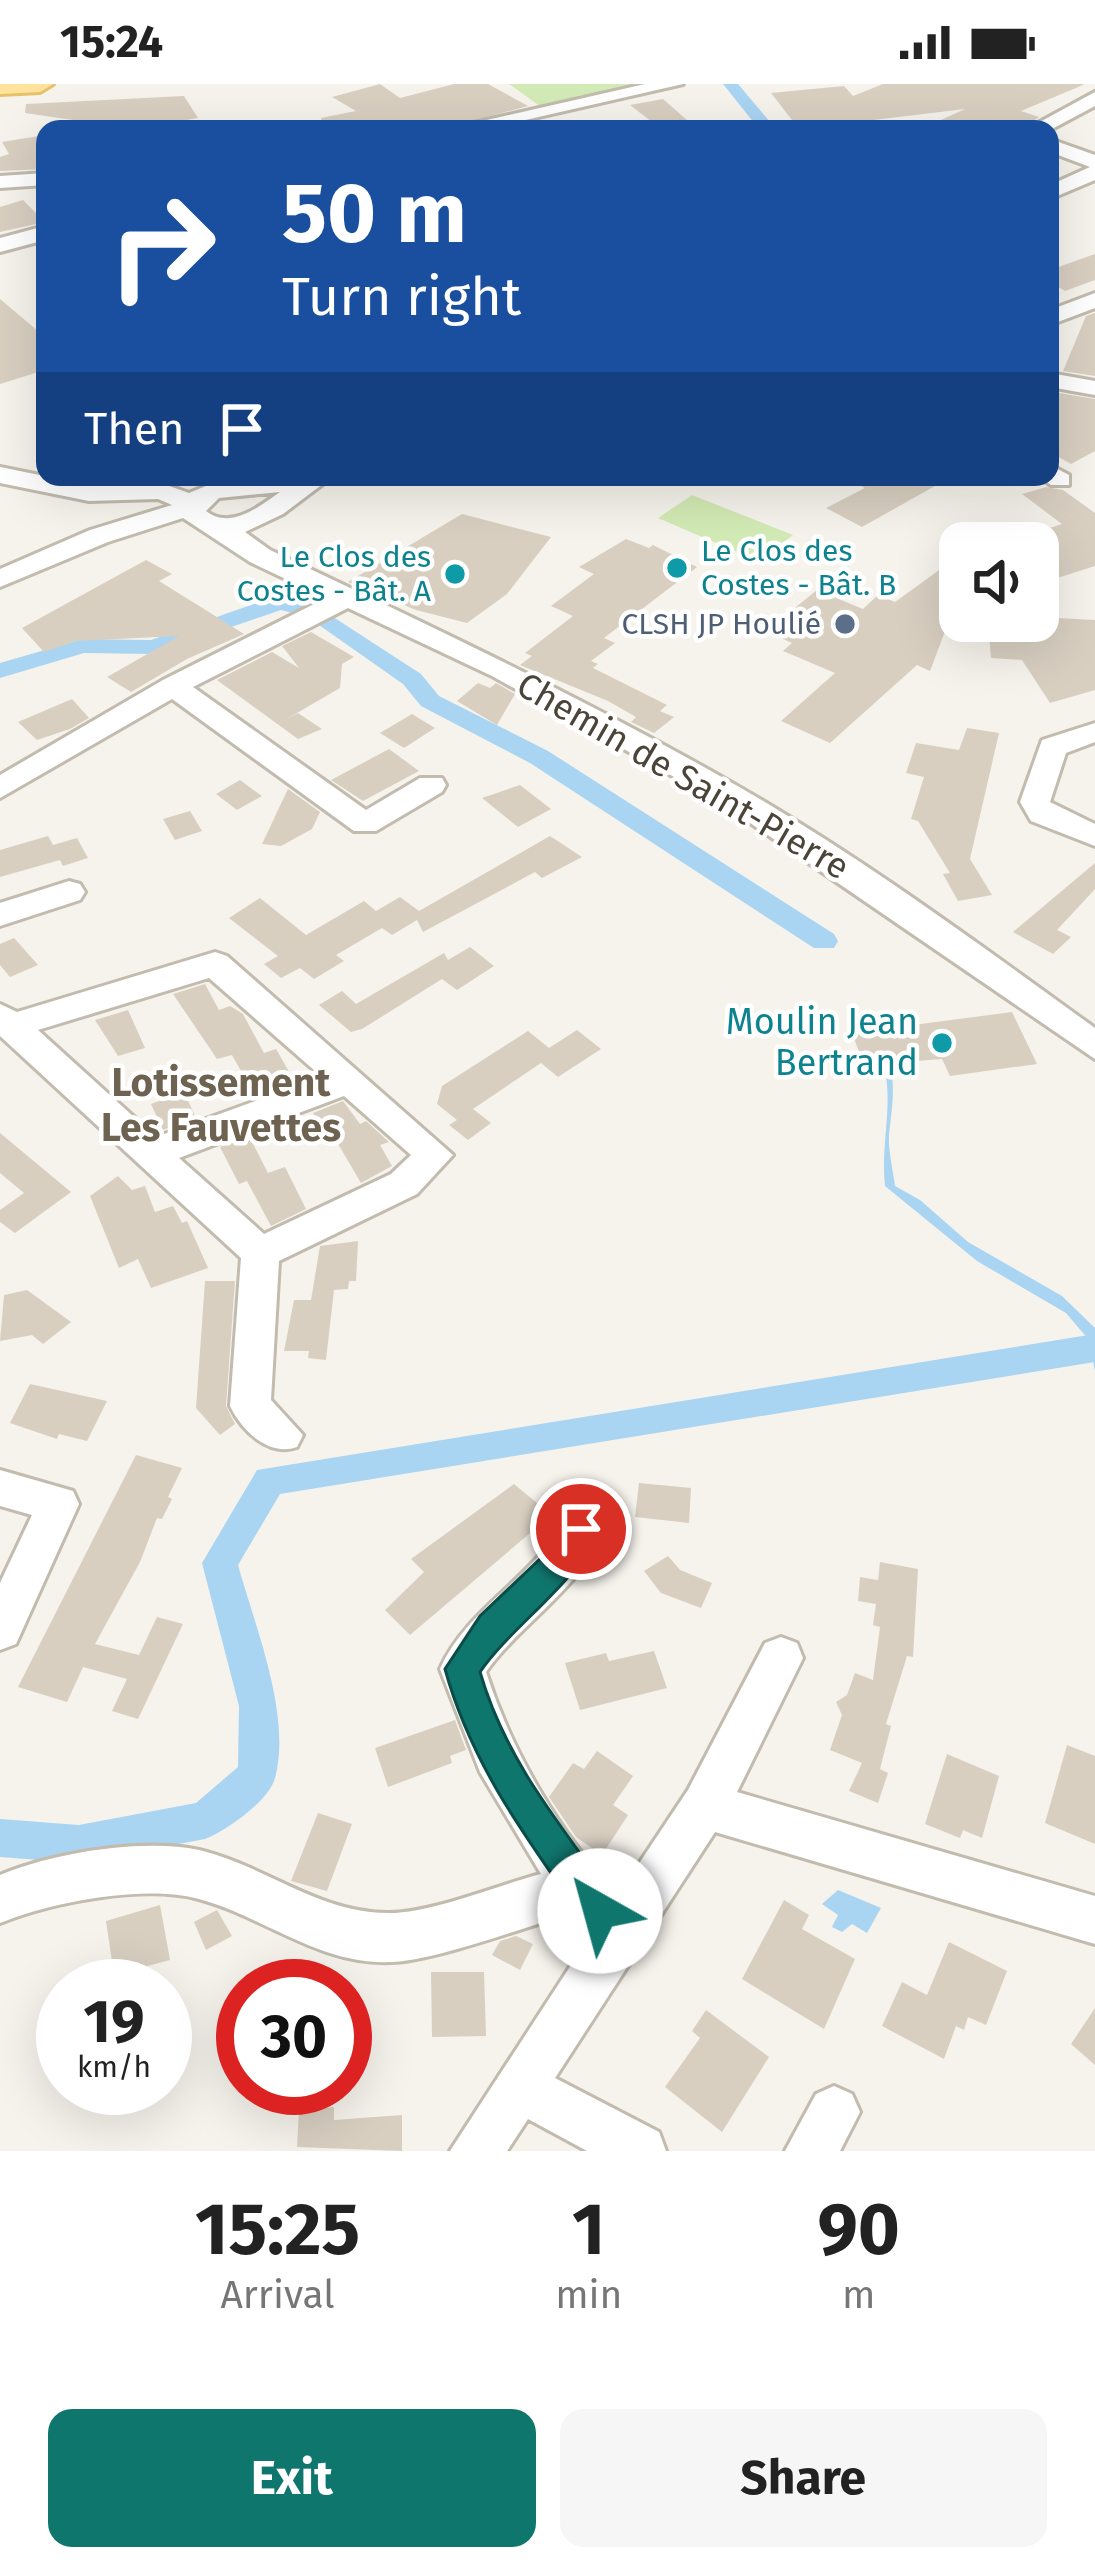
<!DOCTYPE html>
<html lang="en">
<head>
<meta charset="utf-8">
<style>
	:root { --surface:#fff; --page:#f6f6f6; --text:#222; --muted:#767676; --accent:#0f766e }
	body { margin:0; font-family:"Fira Sans",sans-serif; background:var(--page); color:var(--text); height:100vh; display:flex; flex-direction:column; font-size:45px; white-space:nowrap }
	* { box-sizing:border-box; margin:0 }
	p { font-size:39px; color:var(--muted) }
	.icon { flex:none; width:66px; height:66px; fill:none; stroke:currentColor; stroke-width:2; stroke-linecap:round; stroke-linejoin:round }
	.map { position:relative; height:2067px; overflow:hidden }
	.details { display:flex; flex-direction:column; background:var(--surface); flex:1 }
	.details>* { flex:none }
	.hud { position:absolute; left:36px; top:36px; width:1023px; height:366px; border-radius:24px; box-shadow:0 12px 48px #0002; background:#1a4fa0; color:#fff; overflow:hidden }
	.tools { position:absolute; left:939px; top:438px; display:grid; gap:24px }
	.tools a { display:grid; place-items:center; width:120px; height:120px; border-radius:24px; background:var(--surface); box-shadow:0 12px 48px #0002; font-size:60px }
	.speed { position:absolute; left:36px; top:1875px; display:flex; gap:24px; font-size:60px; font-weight:700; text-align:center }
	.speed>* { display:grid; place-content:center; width:156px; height:156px; border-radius:50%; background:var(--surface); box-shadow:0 12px 48px #0002; line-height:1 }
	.speed small { font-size:30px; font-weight:400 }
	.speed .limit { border:18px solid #d22; background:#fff; color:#111 }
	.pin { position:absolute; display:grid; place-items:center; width:102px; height:102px; color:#fff; margin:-51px; border:6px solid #fff; border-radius:50%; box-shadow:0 3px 12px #0007 }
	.me { position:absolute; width:132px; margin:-66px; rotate:322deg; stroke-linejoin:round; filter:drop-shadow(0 0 9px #0008) }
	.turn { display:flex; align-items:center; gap:42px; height:252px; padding:0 48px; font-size:54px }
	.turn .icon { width:156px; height:156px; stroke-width:2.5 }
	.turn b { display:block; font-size:84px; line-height:102px }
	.then { display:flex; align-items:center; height:114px; padding:0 48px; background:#0003; gap:24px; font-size:45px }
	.eta { display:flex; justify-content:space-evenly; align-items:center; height:204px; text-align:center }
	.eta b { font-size:72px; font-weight:700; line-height:84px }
	.cta { display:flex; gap:24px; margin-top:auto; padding:24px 48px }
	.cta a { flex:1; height:138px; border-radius:24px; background:var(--accent); color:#fff; font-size:48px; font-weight:700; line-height:138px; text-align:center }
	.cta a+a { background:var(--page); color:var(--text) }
	.status { display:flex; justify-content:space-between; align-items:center; height:84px; padding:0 60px; background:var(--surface); direction:ltr }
	.status svg { height:33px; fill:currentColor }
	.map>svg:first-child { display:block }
	.green { fill:#d2eab5 }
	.water { fill:#a9d4f2 }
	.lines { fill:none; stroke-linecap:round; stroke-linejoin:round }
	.canal { fill:#a9d4f2; fill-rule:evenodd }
	.building { fill:#d8cfc1 }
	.minor-casing { stroke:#c2bbae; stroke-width:6 }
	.major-casing { stroke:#e6c16a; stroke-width:6 }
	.minor { fill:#fff; fill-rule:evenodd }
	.major { fill:#ffe39c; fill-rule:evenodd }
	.route { fill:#0f766e; stroke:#0a4d48; stroke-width:3 }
	.culture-dot { fill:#0f9aa8; stroke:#fff; stroke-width:4.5 }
	.service-dot { fill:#5c6f8a; stroke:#fff; stroke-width:4.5 }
	.labels { text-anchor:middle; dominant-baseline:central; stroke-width:9; stroke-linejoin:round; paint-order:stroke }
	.far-culture-label { font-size:30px; fill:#0d838f; stroke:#fff; text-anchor:start }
	.far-service-label { font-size:30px; fill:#4e5e75; stroke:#fff; text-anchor:end }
	.street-label { font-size:36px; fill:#4b4439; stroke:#fff }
	.culture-label { font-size:36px; fill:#0d838f; stroke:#fff; text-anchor:end }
	.neighbourhood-label { font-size:39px; font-weight:bold; fill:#6e6250; stroke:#fff }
</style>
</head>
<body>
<div class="status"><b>15:24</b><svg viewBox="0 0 49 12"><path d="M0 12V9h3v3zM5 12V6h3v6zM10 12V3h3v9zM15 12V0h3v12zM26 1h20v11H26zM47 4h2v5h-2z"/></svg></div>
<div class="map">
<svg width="1095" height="2067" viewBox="0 0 1095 2067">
	<rect width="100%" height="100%" fill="#f6f3ec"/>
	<g class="green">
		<path d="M509 0H638L540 22Z"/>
		<path d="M692 411 793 451 758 477 658 434Z"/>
	</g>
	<g class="water">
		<path d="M887 970C897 1000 892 1021 889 1051 888 1067 893 1086 895 1102L920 1116 968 1158 1062 1212 1095 1244V1287L1089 1256 1066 1229 977 1177 885 1102C880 1056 896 1016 881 971Z"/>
		<path d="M838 1806 881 1824 867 1849 852 1840 842 1848 832 1843 838 1831 822 1820Z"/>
	</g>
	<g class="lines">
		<g class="canal">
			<path d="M723 0H738L776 45H759Z"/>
			<path d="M280 511 316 525 304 532 281 526 153 570 84 569 0 594V579L83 555 151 556Z"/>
			<path d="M327 529 421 590 439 612 548 667 834 850 838 857 834 864H814L530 679 421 622 403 600 319 541 315 536Z"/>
			<path d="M1095 1250V1278L280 1410 238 1481C255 1542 292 1632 275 1694 269 1717 226 1747 205 1755L79 1779 0 1773V1735L79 1741 196 1719 238 1683 239 1622 202 1479 257 1386Z"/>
		</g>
	</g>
	<g class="building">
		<path d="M380 0 400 14 454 0H488L528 22 443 45H322L321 34 356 27 332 13Z"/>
		<path d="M883 0H1083V1L1021 27 1039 33 1023 45H921L965 25 799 45 771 9 844 2 853 12Z"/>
		<path d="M184 12 198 34 135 45 25 29 26 20Z"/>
		<path d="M663 15 697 45H661L630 21Z"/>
		<path d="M45 51V85L0 87V73L9 70 2 58Z"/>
		<path d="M23 116 45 138 0 148V123Z"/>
		<path d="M1095 170V196L1065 207 1050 198V186Z"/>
		<path d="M0 215 45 253V286L0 300Z"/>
		<path d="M1095 229V292L1063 287 1086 232Z"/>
		<path d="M1059 309 1095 315V367L1071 380 1055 371Z"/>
		<path d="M845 393H951L862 443 826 424 865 404Z"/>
		<path d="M1046 403 1063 406 1095 429V482L1051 496 1038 486V459L1016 455 1062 440 1022 410Z"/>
		<path d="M462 430 551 453 507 510 467 539 416 526 348 498Z"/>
		<path d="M626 455 649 464 653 461 697 483 604 554 615 559 591 577 598 580 593 584 667 621 660 627 674 633 654 649 631 638 636 633 608 617 520 581 532 572 525 569 573 532 551 522 594 490 579 483Z"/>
		<path d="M960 471V508L930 587 917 581 830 659 781 637 835 589 783 567 792 559 772 550 780 543 775 540 817 506 863 525 878 511 895 518Z"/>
		<path d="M146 476 172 490 159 497 244 550 187 575 131 608 107 593 179 552 76 557 44 568 22 544Z"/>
		<path d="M1038 533 1095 536V606L1050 619 1022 576 991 574 988 537Z"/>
		<path d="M311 548 354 573 342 580 340 604 285 636 298 629 322 645 298 655 217 596 272 568 299 584 282 562Z"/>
		<path d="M478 599 490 604 496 599 515 610 497 641 457 617Z"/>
		<path d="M72 615 89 634 70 645 37 656 18 638Z"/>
		<path d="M412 630 435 644 404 664 380 649Z"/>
		<path d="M967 644 999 649 970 775 992 811 958 817 943 790 950 789 918 737 911 735 924 693 906 689 916 659 959 666Z"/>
		<path d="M389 665 419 687 363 717 331 696Z"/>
		<path d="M240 696 262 712 237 726 216 710Z"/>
		<path d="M520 701 551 725 518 743 482 714Z"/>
		<path d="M288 705 320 728 312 745 281 762 262 760Z"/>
		<path d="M190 727 202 747 175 756 163 735Z"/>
		<path d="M48 752 53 761 77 754 88 774 63 782 56 768 60 776 0 793V766Z"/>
		<path d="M550 752 582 773 542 794 535 788 423 848 417 836 392 851 382 844 336 871 344 877 314 895 300 884 281 894 264 880 278 872 229 834 260 814 306 851 364 817 376 827 400 813 419 827Z"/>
		<path d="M1095 779V805L1057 846 1071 853 1053 870 1013 848Z"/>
		<path d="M14 854 38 881 10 893 0 881V860Z"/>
		<path d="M470 863 494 882 457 906 442 895 362 945 351 948 319 921 342 907 356 920 444 869 448 876Z"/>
		<path d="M205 900 219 926 230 922 243 930 264 969 276 965 295 998 255 1012 232 971 217 975 173 910Z"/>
		<path d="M128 926 145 964 118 972 95 936Z"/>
		<path d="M1012 928 1037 980 950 992 942 975 864 981 852 949Z"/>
		<path d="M577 946 601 965 558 993 541 979 473 1025 491 1039 468 1056 449 1041 457 1036 437 1020 442 1002 528 947 549 964Z"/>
		<path d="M179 997 196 1034 163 1046 151 1020 159 1017 153 1005Z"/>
		<path d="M343 1017 360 1040 366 1037 389 1058 380 1061 392 1082 361 1099 330 1046 324 1048 313 1029Z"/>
		<path d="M0 1049 71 1108 15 1149 0 1138V1126L24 1109 0 1089Z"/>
		<path d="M249 1052 268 1089 285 1083 306 1125 271 1142 247 1097 239 1100 220 1063Z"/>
		<path d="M118 1092 132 1106 145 1102 155 1128 173 1122 182 1139 187 1137 208 1184 151 1204 138 1175 119 1184 90 1112Z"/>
		<path d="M358 1157 356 1197H349L348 1205 334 1206 326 1276 308 1274 309 1267H284L294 1216H311L320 1162Z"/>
		<path d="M205 1197H235L226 1322 235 1340 220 1351 196 1324Z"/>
		<path d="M27 1206 71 1238 43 1260 32 1251 0 1257 4 1211Z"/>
		<path d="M30 1300 107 1317 87 1357 59 1350 57 1355 10 1339Z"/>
		<path d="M136 1371 182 1384 168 1413 172 1415 162 1435 157 1434 140 1478 95 1560 139 1571 157 1533 183 1540 138 1635 112 1627 127 1595 83 1583 67 1618 18 1603Z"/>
		<path d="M639 1399 691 1404 689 1439 635 1433Z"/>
		<path d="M514 1400 542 1423 533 1432 542 1439 410 1551 385 1526 424 1488 411 1475Z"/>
		<path d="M668 1472 680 1486 712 1499 701 1524 661 1509 644 1487Z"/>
		<path d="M880 1478 918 1485 913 1573 907 1572 886 1640 891 1642 880 1685 888 1689 878 1719 849 1707 862 1679 830 1666 842 1631 836 1618 847 1611 855 1589 873 1596 880 1543 873 1541 876 1520 858 1517 860 1493 878 1496Z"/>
		<path d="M654 1567 667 1604 580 1626 565 1579 606 1569 609 1577Z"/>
		<path d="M455 1636 466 1666 450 1672 452 1679 388 1703 375 1664Z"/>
		<path d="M1067 1661 1095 1672V1760L1045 1739Z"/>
		<path d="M597 1667 633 1692 613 1721 628 1731 602 1771 576 1753 549 1713 573 1679 584 1685Z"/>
		<path d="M947 1670 999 1692 982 1754 963 1746 960 1754 925 1740Z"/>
		<path d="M318 1729 352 1740 327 1807 291 1797Z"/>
		<path d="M784 1816 809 1831 802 1845 855 1875 824 1945 742 1895Z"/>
		<path d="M160 1821 170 1876 114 1891 106 1837Z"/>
		<path d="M217 1826 232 1852 206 1866 194 1838Z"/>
		<path d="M516 1852 533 1860 520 1886 492 1871 500 1857Z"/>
		<path d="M949 1858 1007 1887 986 1941 968 1933 964 1946 956 1942 944 1975 882 1942 902 1898 927 1911Z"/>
		<path d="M431 1888H484L486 1952 432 1953Z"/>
		<path d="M1095 1924V1981L1071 1960Z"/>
		<path d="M706 1926 769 1973 722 2048 665 2003 700 1954 692 1947Z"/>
		<path d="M334 2023V2036L402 2031V2067L297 2063 299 2026Z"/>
	</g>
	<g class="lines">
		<defs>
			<g id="minor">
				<path d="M645 0H683L486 45H447Z"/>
				<path d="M1095 8V22L1050 46 1027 45Z"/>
				<path d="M1050 55 1095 71V96L1050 115V101L1090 83 1050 68Z"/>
				<path d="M45 89V101L0 104V92Z"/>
				<path d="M45 142V156L0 168V154Z"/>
				<path d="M1095 209V224L1050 241V226Z"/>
				<path d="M1050 289 1095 297V311L1050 303Z"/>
				<path d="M1050 381 1069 391V401H1051L1041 394 1050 393Z"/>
				<path d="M0 383 89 401 161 399 189 409 213 399 332 393 283 430 245 448 270 466C429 541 588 616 741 704 864 775 980 861 1095 944V975L721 719 492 592 348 524 193 603 366 726 420 694H442L446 701 442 708 376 747H354L172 615 0 714V691L163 596 326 514 250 478 183 434 108 458 0 503V485L90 446 172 421 158 415 89 417 0 399ZM280 408C259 423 230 446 206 427L219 414Z"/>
				<path d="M1095 639V658L1066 669 1050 718 1095 740V762L1031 737 1020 718 1042 656Z"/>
				<path d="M69 797 80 800 85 808 80 816 0 842V819Z"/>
				<path d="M215 868 227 872 453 1071 417 1110 279 1177 271 1316 303 1351 297 1363C269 1373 242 1347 230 1322L241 1174 0 952V920L17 928ZM209 894 322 993 156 1053 38 946ZM344 1012 411 1071 391 1090 264 1150 179 1074Z"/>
				<path d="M0 1386 73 1407 79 1420 16 1560 0 1566V1499L32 1431 0 1422Z"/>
				<path d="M581 1426 596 1432 602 1445C590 1497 517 1542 486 1588 512 1669 560 1750 618 1811L688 1706 765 1559 781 1553 797 1559 803 1574 737 1708 1095 1812V1860L715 1748 555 1994 659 2048 666 2067H587L528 2035 507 2067H450L590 1852 570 1830C525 1843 433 1877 391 1878 319 1881 265 1833 199 1815 144 1800 52 1818 0 1839V1791C52 1769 143 1754 199 1766 266 1782 318 1829 389 1829 432 1829 498 1801 541 1790L480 1688 440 1585C468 1522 538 1492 566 1432Z"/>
				<path d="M834 2002 852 2010 860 2028 840 2067H785L816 2010Z"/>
			</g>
			<path id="major" d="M0 0H53L40 8 0 10Z"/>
		</defs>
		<use href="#minor" class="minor-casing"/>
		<use href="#major" class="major-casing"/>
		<use href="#minor" class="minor"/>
		<use href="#major" class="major"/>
	</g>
	<path class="route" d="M581 1431 593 1435 598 1445C582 1495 512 1541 480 1588 505 1675 560 1741 613 1814L618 1827 613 1840 600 1846 587 1840C529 1758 472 1683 445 1585L480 1532 563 1453 570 1435Z"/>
	<g class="culture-dot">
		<circle cx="677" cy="484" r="12"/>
		<circle cx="455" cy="490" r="12"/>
		<circle cx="942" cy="959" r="12"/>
	</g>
	<circle class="service-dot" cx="845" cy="540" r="12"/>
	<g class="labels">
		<g class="far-culture-label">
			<text x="701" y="467">Le Clos des<tspan x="701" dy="34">Costes - Bât. B</tspan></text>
			<text x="431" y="473" text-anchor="end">Le Clos des<tspan x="431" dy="34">Costes - Bât. A</tspan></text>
		</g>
		<g class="far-service-label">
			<text x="821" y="540">CLSH JP Houlié</text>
		</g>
		<g class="street-label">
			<text transform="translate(683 692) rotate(30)">Chemin de Saint-Pierre</text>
		</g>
		<g class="culture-label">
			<text x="918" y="938">Moulin Jean<tspan x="918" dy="41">Bertrand</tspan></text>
		</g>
		<g class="neighbourhood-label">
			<text x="221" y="999">Lotissement<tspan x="221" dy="45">Les Fauvettes</tspan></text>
		</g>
	</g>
</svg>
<div class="tools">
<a><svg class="icon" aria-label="sound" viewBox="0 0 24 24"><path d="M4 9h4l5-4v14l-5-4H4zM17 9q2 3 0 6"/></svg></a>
</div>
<div class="speed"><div>19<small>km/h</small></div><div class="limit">30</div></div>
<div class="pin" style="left:581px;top:1445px;background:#d93025"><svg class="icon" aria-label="arrive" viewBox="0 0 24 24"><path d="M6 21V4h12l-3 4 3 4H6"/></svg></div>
<svg class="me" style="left:600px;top:1827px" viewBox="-20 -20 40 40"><circle r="19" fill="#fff"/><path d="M0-13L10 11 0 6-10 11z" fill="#0f766e"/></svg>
<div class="hud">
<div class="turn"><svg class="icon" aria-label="right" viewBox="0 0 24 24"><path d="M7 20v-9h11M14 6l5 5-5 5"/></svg><div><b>50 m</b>Turn right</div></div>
<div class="then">Then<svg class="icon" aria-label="arrive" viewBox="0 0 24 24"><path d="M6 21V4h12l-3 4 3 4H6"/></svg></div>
</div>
</div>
<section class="details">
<div class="eta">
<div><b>15:25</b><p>Arrival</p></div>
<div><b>1</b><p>min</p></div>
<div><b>90</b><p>m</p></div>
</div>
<div class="cta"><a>Exit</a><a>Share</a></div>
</section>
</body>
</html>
